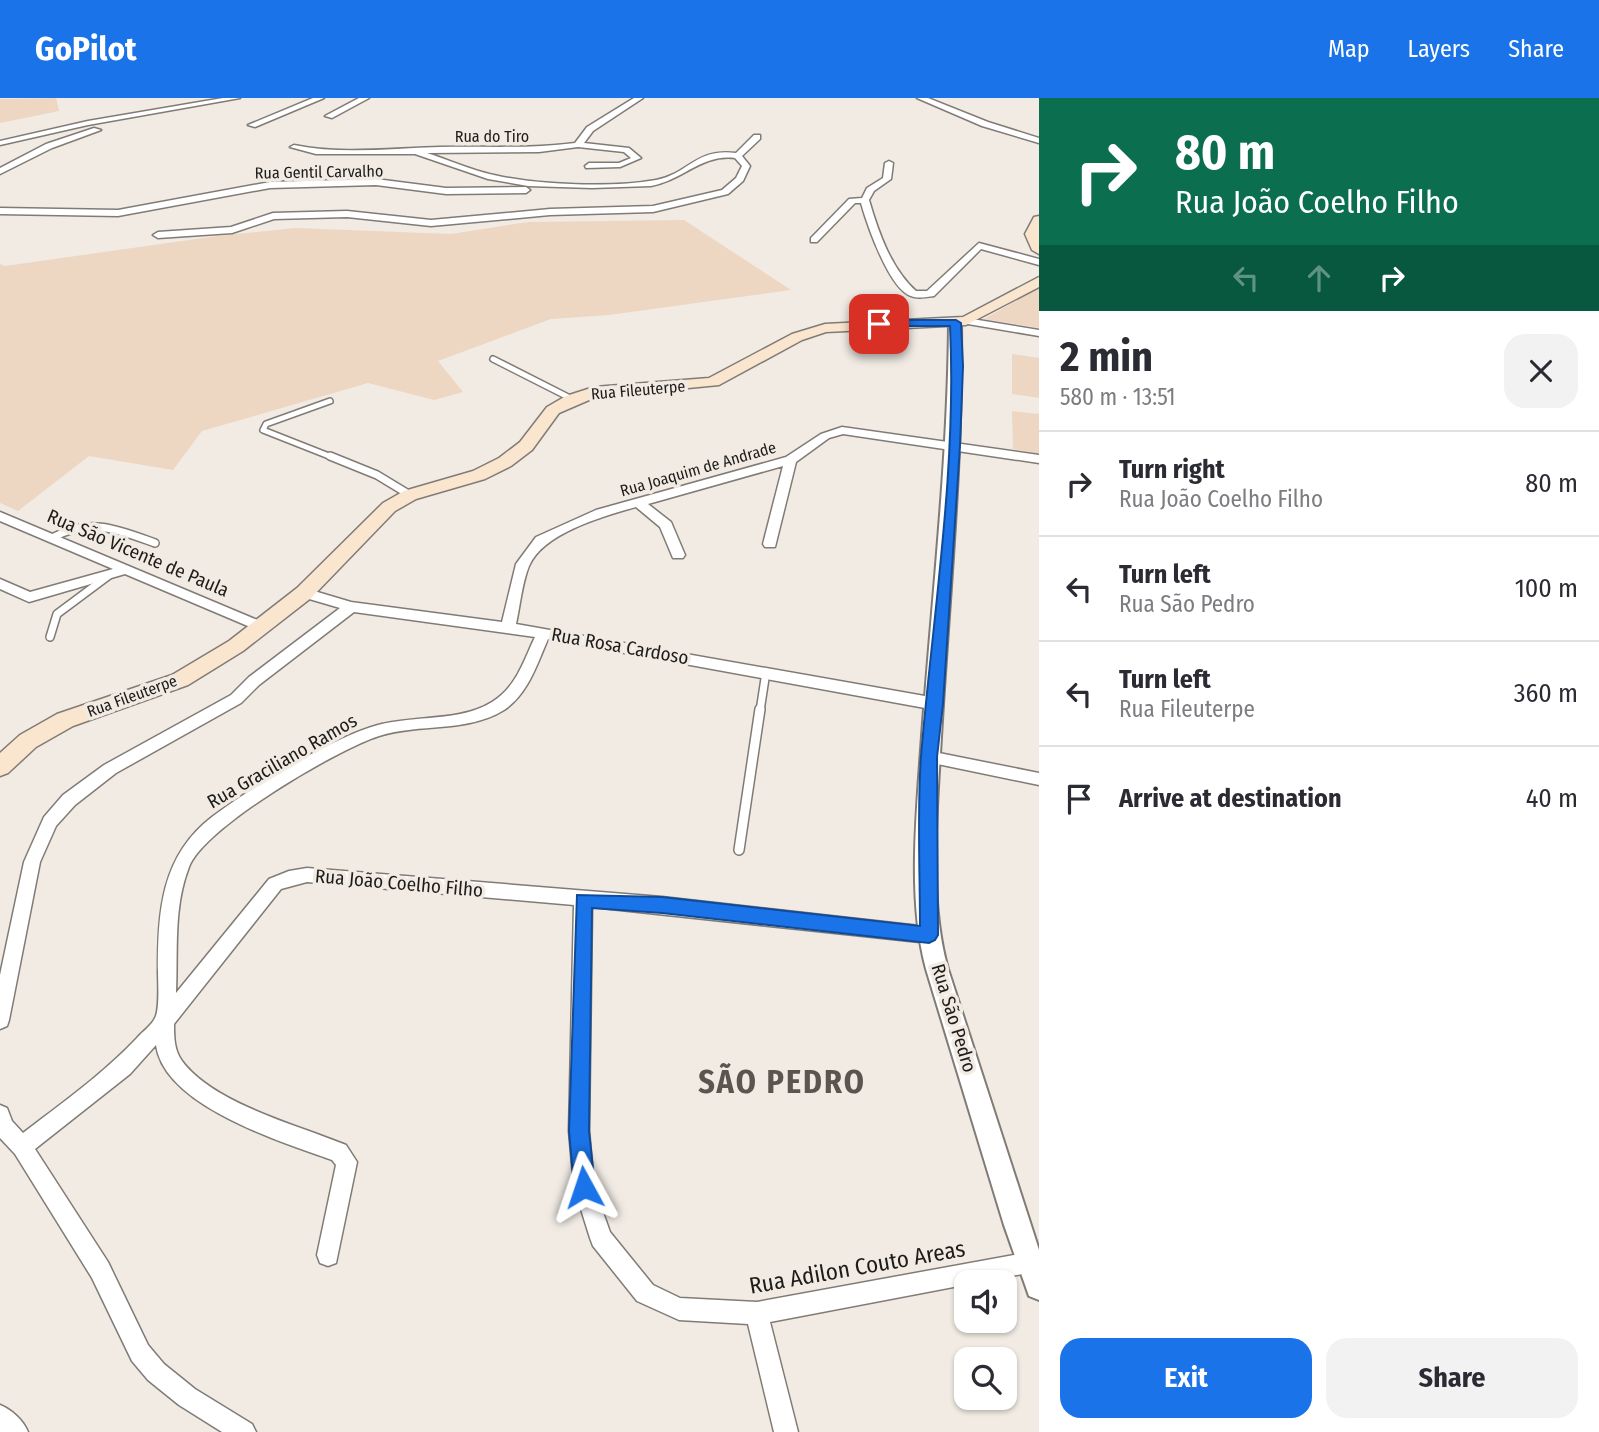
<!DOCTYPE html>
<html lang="en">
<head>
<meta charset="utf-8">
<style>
	:root { --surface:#fff; --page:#f2f2f3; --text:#2b2b33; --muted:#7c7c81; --line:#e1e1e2; --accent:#1a73e8 }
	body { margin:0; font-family:"Fira Sans Condensed",sans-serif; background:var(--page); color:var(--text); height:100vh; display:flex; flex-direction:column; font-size:26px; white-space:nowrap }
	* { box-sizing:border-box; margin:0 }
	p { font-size:23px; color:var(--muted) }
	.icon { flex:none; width:38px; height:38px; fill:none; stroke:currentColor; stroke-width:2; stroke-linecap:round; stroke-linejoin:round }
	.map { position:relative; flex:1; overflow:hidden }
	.details { display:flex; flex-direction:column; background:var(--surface); width:560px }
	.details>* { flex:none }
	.banner { background:#0b6e4f; color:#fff; overflow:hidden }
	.controls { position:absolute; left:954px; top:1172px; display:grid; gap:14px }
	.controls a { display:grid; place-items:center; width:63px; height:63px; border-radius:14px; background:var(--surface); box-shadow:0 2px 5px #0004; font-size:35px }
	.pin { position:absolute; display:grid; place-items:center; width:60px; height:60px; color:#fff; margin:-30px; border-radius:14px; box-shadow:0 4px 10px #0006 }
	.me { position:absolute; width:77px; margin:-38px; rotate:355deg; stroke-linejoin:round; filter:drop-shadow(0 0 5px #0008) }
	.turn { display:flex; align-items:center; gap:24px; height:147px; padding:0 21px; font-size:32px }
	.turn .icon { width:91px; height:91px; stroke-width:2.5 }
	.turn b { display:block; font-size:49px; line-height:60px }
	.lanes { display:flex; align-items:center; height:66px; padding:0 21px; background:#0003; justify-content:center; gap:35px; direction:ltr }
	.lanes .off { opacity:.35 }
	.round { display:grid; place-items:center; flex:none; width:74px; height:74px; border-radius:21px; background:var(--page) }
	.overview { display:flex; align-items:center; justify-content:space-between; height:119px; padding:0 21px }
	h1 { font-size:42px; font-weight:700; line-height:52px }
	.primary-button { display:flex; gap:14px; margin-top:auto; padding:14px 21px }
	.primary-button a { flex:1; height:80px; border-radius:21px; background:var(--accent); color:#fff; font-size:28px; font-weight:700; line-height:80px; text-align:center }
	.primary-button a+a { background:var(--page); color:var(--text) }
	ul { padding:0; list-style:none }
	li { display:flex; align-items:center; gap:21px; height:105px; padding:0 21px; border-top:2px solid var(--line) }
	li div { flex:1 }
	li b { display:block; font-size:26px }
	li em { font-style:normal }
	header { display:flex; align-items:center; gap:42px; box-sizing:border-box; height:98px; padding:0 35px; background:var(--accent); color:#fff }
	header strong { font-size:33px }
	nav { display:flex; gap:38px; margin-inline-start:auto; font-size:24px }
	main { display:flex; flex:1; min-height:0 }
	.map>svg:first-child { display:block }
	.green { fill:#edd7c2 }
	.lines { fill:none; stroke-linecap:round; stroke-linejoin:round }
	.service-far2-casing { stroke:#817b76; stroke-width:8 }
	.service-far1-casing { stroke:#817b76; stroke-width:10 }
	.service-casing { stroke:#817b76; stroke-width:12 }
	.minor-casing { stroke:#817b76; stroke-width:3 }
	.tertiary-casing { stroke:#817b76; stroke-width:4 }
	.secondary-casing { stroke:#817b76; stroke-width:3 }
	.service-far2 { stroke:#fff; stroke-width:5 }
	.service-far1 { stroke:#fff; stroke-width:7 }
	.service { stroke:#fff; stroke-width:9 }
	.minor { fill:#fff; fill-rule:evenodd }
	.tertiary { fill:#fff; fill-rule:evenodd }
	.secondary { fill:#fae5ce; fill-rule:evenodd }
	.route { fill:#1a73e8; stroke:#114b97; stroke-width:2 }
	.labels { text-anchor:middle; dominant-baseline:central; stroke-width:7; stroke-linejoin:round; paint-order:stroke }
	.far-street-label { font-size:16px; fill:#1e1c19; stroke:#f1ebe4 }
	.street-label { font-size:19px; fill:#1e1c19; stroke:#f1ebe4 }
	.near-street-label { font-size:23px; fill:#1e1c19; stroke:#f1ebe4 }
	.near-district-label { font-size:32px; font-weight:bold; letter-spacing:2px; fill:#5b5550; stroke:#f1ebe4 }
</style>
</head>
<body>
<header>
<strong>GoPilot</strong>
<nav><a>Map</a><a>Layers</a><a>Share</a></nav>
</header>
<main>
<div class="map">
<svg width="1039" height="1334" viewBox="0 0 1039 1334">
	<rect width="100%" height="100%" fill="#f1ebe4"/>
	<g class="green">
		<path d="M56 0 59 13 0 25V1Z"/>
		<path d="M684 122 791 192 609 217 551 221 438 263 463 294 434 302 368 285 202 333 173 372 89 358 18 413 0 405V166L5 168 217 138 296 130 451 136 528 124Z"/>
		<path d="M1039 190V230L984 221Z"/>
		<path d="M1012 256 1039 260V300L1012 296Z"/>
		<path d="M1012 313 1039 316V356L1013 351Z"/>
	</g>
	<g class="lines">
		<defs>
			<g id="service-far2">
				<path d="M493 261 572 301"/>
				<path d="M330 303 266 326 263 332 334 360"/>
			</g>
			<g id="service-far1">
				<path d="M330 358 377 377 410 397"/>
				<path d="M54 439C90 419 119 432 155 445"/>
				<path d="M50 539 57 516 108 478"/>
				<path d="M760 613 766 574"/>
			</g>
			<path id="service" d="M739 752 760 611"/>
			<g id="minor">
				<path d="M223 0H240L88 27 0 47V43L88 23Z"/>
				<path d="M313 0H324L255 29 248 27Z"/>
				<path d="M359 0H369L332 20 325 18Z"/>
				<path d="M634 0H643L593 33 584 45 629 50 641 60 620 69 586 70 585 68 589 65H619L631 60 624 54 578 49 539 54 427 55C449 62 471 72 494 77 538 87 611 90 656 82 689 76 695 50 736 55L754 37H760V41L742 58 750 68 743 83 728 96 653 114 550 117 431 128 347 119 274 121 232 135 158 140 153 137 158 134 231 129 273 115 347 113 431 122 550 111 653 108 722 92 736 80 742 68 735 60C701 56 684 82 651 88L592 90 528 88 488 81 415 56H316L290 49 294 47C342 57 392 50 440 49 486 48 530 51 575 45L587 29Z"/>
				<path d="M917 0H928L988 24 1039 40V45L982 28Z"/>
				<path d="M94 30 101 32 52 50 0 76V70L46 46Z"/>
				<path d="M889 63 893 65 891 81 874 93 869 102C878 133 891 171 916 193H927L979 145 1039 161V167L981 151 934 198C927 199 917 201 911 198 889 191 867 126 861 105H855L817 144H811V140L849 101 862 100 867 90 883 80 885 65Z"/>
				<path d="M376 81 446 90 526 89 530 92 526 95 446 96 376 87 270 90 118 118 0 116V110L118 112 270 84Z"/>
				<path d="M966 220 1039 232V238L962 225 961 223Z"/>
				<path d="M842 329 1039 357V365L843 336 829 340 796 364 775 449H765L763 446 783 368 648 406 671 424 685 457 683 460H673L660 429 636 409C604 418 543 435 529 468 522 485 520 508 516 526L936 600 941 602 943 606 941 610 936 612 548 541C537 566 528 596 504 612 467 635 420 625 379 638 338 651 204 729 189 769 173 810 178 853 176 895L269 781 289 773 307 770 662 799 929 829 935 831 938 837 935 843 929 845 592 809 589 1033 594 1089 610 1134 653 1187 680 1200 757 1204 1030 1154 1039 1160 1038 1173 770 1224 798 1334H774L748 1226 679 1222 637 1203 593 1148 590 1140 574 1089 569 1033 574 807 307 784 281 791 174 926C174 939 174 952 182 963 214 1006 298 1027 346 1047L357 1064 336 1165 328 1168 320 1165 317 1157 336 1067 332 1062C282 1044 164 1008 156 947L130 976 35 1051 108 1164 148 1247 164 1266 195 1291 252 1326 256 1334H222L179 1307 148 1282 132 1263 92 1180 15 1056 0 1040V1007L7 1010 12 1023 23 1035C62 1005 103 976 137 940 142 934 152 927 155 920 160 911 158 884 158 873 158 814 161 758 212 719 252 689 331 640 378 627 415 617 460 624 492 604 516 590 524 562 535 539L354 514 259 587 241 605 116 675 75 707 56 728 40 764 9 922 7 928 0 931V877L24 764 44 719 63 697 104 667 231 597 249 579 340 510 299 498 297 495 299 492 304 490 351 504 502 524 516 466 536 439 596 412 786 359 821 336Z"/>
				<path d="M0 414 267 526 269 529 267 532H257L125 476 29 504 0 491V481L30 494 113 471 0 423Z"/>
				<path d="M929 653 1039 675V687L923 663 921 659 923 655Z"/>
				<path d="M0 1307C12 1312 23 1322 28 1334H0Z"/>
			</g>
			<path id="tertiary" d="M955 221 961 225C963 364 949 500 941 639 937 711 928 801 948 871L1039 1152V1202L1029 1198 1004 1127 926 871C907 801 917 711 922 638 932 500 948 364 949 225Z"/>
			<g id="secondary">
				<path d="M1039 118V156L1032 152 1025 136 1034 119Z"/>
				<path d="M1039 179V189L966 227 826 234 802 242 719 287 596 299 559 315 532 352 511 368 485 381 416 401 395 413 311 500 243 553 188 587 73 628 36 649 8 675 0 678V655L20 637 57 616 172 577 229 543 297 490 383 405 404 393 473 373 499 360 520 344 547 309 566 298 594 289 709 280 792 236 825 226 963 219Z"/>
			</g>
		</defs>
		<use href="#service-far2" class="service-far2-casing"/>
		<use href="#service-far1" class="service-far1-casing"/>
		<use href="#service" class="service-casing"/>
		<use href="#minor" class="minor-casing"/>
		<use href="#tertiary" class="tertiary-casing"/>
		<use href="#secondary" class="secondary-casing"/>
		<use href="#service-far2" class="service-far2"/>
		<use href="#service-far1" class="service-far1"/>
		<use href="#service" class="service"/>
		<use href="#minor" class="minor"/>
		<use href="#tertiary" class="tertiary"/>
		<use href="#secondary" class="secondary"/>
	</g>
	<path class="route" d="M879 222H956L961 225 963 268 960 348 943 606 937 659 938 837 935 842 929 845 662 815 592 810 589 1033 595 1089 592 1097 584 1100 577 1097 574 1089 569 1033 577 797 662 799 920 828C920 772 917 714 921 658 933 516 957 371 950 228H875L874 226Z"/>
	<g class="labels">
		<g class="far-street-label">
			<text x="492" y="38">Rua do Tiro</text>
			<text transform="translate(319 74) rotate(-1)">Rua Gentil Carvalho</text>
			<text transform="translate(638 292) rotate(-5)">Rua Fileuterpe</text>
			<text transform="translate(698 371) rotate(-16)">Rua Joaquim de Andrade</text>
			<text transform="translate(132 598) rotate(-20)">Rua Fileuterpe</text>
		</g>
		<g class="street-label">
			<text transform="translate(138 455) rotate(23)">Rua São Vicente de Paula</text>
			<text transform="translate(620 548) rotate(10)">Rua Rosa Cardoso</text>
			<text transform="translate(282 663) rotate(-30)">Rua Graciliano Ramos</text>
			<text transform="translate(399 785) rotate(5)">Rua João Coelho Filho</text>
			<text transform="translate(954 920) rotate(73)">Rua São Pedro</text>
		</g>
		<g class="near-street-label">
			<text transform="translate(857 1169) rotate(-10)">Rua Adilon Couto Areas</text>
		</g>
		<g class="near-district-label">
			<text x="782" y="984">SÃO PEDRO</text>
		</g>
	</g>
</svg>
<div class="controls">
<a><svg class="icon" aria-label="sound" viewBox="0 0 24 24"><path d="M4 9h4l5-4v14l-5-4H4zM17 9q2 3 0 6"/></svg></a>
<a><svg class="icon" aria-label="search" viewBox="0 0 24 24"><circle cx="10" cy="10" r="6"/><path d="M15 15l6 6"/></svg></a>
</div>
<div class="pin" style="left:879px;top:226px;background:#d93025"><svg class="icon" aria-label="arrive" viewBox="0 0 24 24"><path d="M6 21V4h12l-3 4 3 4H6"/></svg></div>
<svg class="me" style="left:584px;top:1089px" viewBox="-20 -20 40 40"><path d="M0-17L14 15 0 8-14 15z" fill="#1a73e8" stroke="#fff" stroke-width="4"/></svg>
</div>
<section class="details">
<div class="banner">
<div class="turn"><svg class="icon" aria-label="right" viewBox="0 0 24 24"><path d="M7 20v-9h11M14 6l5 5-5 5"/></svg><div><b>80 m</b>Rua João Coelho Filho</div></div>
<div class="lanes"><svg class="icon off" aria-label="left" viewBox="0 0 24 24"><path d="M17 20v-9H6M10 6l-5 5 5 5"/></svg><svg class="icon off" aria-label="ahead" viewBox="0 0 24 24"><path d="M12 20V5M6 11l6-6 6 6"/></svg><svg class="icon" aria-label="right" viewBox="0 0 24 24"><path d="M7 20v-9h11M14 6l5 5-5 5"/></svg></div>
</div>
<div class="overview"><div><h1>2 min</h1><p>580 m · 13:51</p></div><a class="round"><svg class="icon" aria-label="close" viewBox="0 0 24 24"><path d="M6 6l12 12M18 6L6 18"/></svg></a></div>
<ul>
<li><svg class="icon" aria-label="right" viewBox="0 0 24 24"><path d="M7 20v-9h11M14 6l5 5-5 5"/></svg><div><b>Turn right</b><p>Rua João Coelho Filho</p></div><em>80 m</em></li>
<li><svg class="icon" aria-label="left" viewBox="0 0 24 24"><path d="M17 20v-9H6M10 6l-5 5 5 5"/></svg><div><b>Turn left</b><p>Rua São Pedro</p></div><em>100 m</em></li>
<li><svg class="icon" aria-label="left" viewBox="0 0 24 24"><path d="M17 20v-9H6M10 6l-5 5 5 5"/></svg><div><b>Turn left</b><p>Rua Fileuterpe</p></div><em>360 m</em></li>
<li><svg class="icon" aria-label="arrive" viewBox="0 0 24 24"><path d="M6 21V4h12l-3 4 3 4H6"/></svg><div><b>Arrive at destination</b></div><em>40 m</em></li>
</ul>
<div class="primary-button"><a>Exit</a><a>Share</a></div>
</section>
</main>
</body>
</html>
